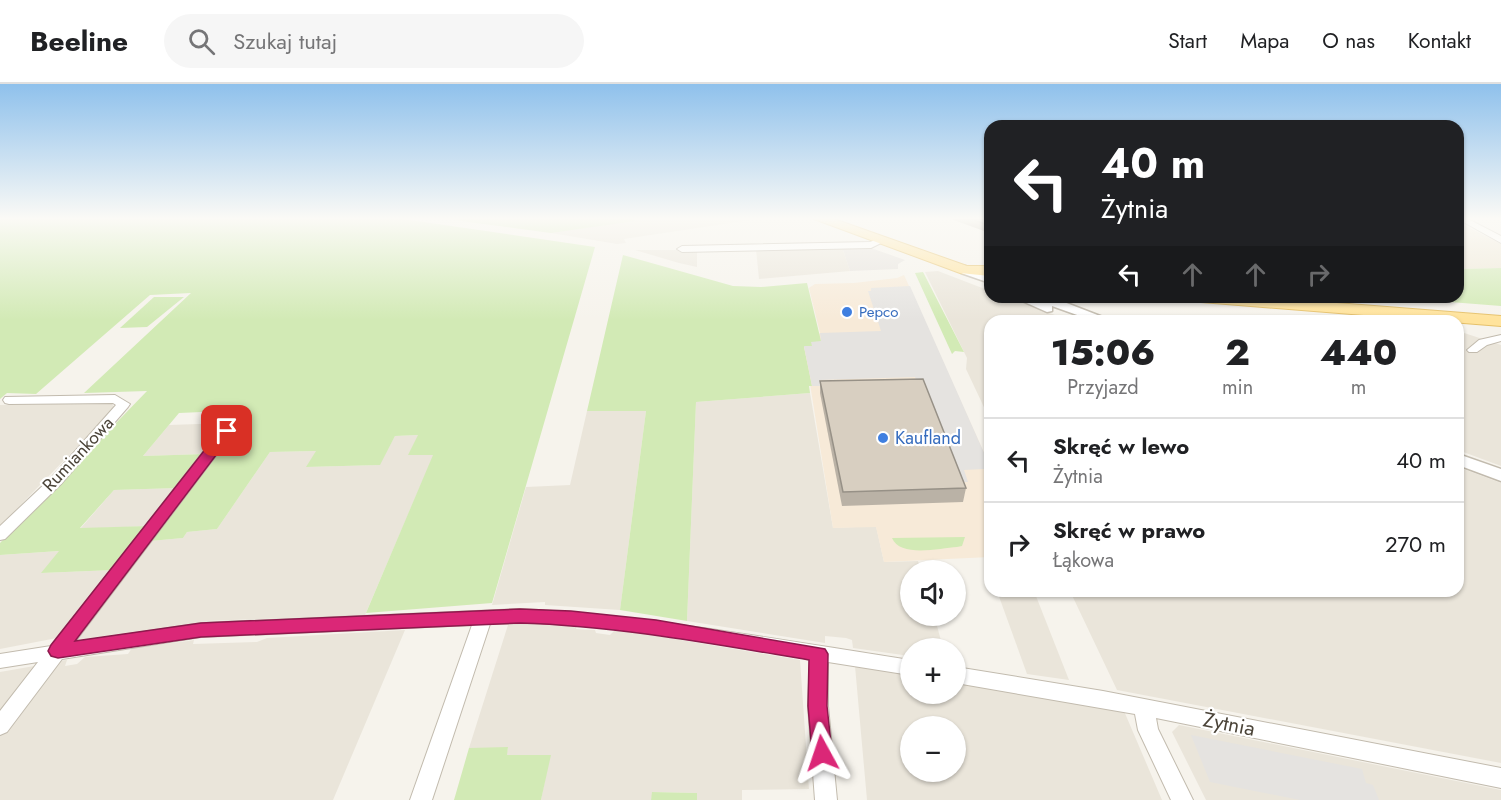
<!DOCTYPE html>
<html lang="pl">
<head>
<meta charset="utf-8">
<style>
	:root { --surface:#fff; --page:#f6f6f6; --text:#202124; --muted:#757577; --line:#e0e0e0 }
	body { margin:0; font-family:Jost,sans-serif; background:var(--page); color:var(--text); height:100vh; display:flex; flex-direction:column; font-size:22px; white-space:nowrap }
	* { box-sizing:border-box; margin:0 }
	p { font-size:20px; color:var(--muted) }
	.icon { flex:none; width:33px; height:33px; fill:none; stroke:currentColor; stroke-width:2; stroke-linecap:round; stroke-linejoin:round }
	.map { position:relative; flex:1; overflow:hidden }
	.details { position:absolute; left:984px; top:231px; width:480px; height:282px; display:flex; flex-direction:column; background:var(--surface); border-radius:18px; box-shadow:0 2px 4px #0004 }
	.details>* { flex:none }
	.guide { position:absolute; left:984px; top:36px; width:480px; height:183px; border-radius:18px; box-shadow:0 2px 4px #0004; background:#202124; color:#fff; overflow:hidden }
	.buttons { position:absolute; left:900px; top:476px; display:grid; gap:12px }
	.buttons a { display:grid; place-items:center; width:66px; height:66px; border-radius:50%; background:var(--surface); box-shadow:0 2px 4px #0004; font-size:30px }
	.pin { position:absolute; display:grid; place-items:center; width:51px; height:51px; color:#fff; margin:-26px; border-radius:12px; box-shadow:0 3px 9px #0006 }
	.me { position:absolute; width:66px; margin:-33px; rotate:355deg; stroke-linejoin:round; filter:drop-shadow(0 0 4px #0008) }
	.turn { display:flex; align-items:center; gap:21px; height:126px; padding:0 18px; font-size:27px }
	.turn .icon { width:78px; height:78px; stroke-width:2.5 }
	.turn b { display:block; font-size:42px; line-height:51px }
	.lanes { display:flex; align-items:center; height:57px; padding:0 18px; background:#0003; justify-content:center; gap:30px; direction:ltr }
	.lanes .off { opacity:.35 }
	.eta { display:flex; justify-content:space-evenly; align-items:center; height:102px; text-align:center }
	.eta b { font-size:36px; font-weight:800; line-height:42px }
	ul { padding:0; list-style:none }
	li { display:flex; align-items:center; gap:18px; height:84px; padding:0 18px; border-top:2px solid var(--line) }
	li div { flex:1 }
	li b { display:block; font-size:22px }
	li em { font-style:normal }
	header { display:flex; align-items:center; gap:36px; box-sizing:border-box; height:84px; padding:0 30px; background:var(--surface); border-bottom:2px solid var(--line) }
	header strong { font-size:28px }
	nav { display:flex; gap:33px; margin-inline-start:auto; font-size:21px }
	.search { width:420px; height:54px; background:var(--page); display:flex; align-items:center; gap:15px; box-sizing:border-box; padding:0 21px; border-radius:33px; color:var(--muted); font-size:22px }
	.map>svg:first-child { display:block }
	.residential { fill:#eae5da; fill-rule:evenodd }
	.commercial { fill:#f7ead8 }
	.industrial { fill:#e6e2dd }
	.education { fill:#efe8d6 }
	.green { fill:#d2eab5 }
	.parking { fill:#e5e3e0 }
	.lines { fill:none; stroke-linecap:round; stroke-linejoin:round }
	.minor-casing { stroke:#c2bbae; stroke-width:2 }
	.tertiary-casing { stroke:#c2bbae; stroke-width:3 }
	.primary-casing { stroke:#e6c16a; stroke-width:2 }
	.minor { fill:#fff; fill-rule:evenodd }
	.tertiary { fill:#fff; fill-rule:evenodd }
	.primary { fill:#ffe39c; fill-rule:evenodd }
	.wall { fill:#bab2a6 }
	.shaded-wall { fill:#979187 }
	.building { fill:#d8cfc1; stroke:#979187; stroke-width:1.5 }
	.route { fill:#db2777; stroke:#8e194d; stroke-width:1.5 }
	.shop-dot { fill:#3f7fe0; stroke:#fff; stroke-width:2 }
	.labels { text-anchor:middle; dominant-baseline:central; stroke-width:4.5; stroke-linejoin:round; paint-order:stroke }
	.far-shop-label { font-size:15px; fill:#366cbe; stroke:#fff; text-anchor:start }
	.shop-label { font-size:18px; fill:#366cbe; stroke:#fff; text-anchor:start }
	.street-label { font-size:18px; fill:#4b4439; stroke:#fff }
	.near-street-label { font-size:21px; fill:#4b4439; stroke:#fff }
</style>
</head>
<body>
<header>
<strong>Beeline</strong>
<div class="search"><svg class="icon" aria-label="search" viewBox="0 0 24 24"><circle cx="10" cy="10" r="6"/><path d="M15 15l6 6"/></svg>Szukaj tutaj</div>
<nav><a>Start</a><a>Mapa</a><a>O nas</a><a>Kontakt</a></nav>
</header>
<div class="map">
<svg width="1501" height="716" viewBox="0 0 1501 716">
	<rect width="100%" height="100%" fill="#f6f3ec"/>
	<g class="residential">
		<path d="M634 135H757L624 155 626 159 617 160 551 149Z"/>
		<path d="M842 163 850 187 759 195 756 165Z"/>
		<path d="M635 166H697V183L679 179Z"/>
		<path d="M938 187 990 207V213H1007L1071 237H990V336L966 285 967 274 925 188Z"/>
		<path d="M1458 247 1501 261V382L1458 366Z"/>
		<path d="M810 309 833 444 876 442 884 478 918 477 921 486H910V531H934L943 564H910V572L853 564 852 556 846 554 825 552V559L687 537 696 318Z"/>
		<path d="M111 319 115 324 0 442V321Z"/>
		<path d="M587 327H646L620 526 545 521V518L492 521 526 403 570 401Z"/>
		<path d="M228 339 205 370 143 372 169 341Z"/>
		<path d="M419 351 434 370 365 531 206 537 76 557 110 506 150 457 183 454 187 448 217 445 270 368 317 367 307 383 379 381 395 352Z"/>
		<path d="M1458 383 1501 399V679L1117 606 1070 507H1458Z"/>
		<path d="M178 404 148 442 80 445 114 406Z"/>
		<path d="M60 467 42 489 114 486 62 553 0 565V471Z"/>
		<path d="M997 507H1034L1069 596 1027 590Z"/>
		<path d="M577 540 576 545 595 546 596 549 610 551 616 545 800 576 809 705 742 706V716H697V709L653 708 651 716H541L550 671 506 672 508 664H469L508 541Z"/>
		<path d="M405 546 333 716H0V649L56 577 67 576 65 582 77 580 85 573 128 570 132 564 188 557 194 556 193 560 257 558 267 554Z"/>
		<path d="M40 581 0 633V588Z"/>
		<path d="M855 582 910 591V609H956V599L1124 627 1162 716H867ZM910 642H956V687H910Z"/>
		<path d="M1179 641 1501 706V716H1206L1172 648Z"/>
	</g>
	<path class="commercial" d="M904 191 990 382V473L884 478 876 443 833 444 804 262H813L811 258 820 249 809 204 815 200 854 199 897 194Z"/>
	<path class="industrial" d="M842 163H868L905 176 898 180V185L850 187Z"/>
	<path class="education" d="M1458 138 1501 160V184L1458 185Z"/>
	<g class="green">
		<path d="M0 135H403L595 163 492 519 366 529 433 371H408L418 351 395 352 380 381 306 383 316 367 270 368 217 445 187 448 183 454 150 457 248 326 179 329 143 372 205 370 178 404 114 406 80 444 148 442 114 486 41 489 59 467 0 471V459L147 307 84 309 191 209 150 211 36 310 7 309 0 315Z"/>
		<path d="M460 135H634L635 137 551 149 454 136Z"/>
		<path d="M623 171 733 202 761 203 807 199 821 257 813 262 804 263 812 302H809L810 309 696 318 687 537 620 526 646 327H587Z"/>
		<path d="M1501 184V222L1386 213H1458V185Z"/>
		<path d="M923 188 964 268 955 267 952 270 915 189Z"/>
		<path d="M154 213H184L147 243 120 244Z"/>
		<path d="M965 453 962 462 957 463C940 464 900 474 892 454Z"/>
		<path d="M508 663 507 671H551L541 716H454L469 664Z"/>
		<path d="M652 708 697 709V716H651Z"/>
	</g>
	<g class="parking">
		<path d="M910 202 989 380 984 385 964 386 968 398H955L915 293 820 296 821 302H812L804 262H812L811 258 821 257 820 249 881 247 868 207H871V204Z"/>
		<path d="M1191 651 1362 685 1366 699 1373 701 1379 716H1300L1210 698Z"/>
	</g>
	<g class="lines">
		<defs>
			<g id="minor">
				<path d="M1458 135H1468L1501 152V159Z"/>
				<path d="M880 154 885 157 871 164 682 168 677 165 682 162 870 158Z"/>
				<path d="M1501 251V257L1487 261 1477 268H1469L1467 266 1479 256Z"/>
				<path d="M115 311 130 320 128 323 61 400 5 455 0 456V442L51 394 116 321 113 319 9 320 5 319 3 316 5 313Z"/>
				<path d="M241 325 247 329 246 332 75 558 201 539 520 525C651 532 780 556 910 576V591L828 578V622L837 716H815L808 622 810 575C705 557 597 535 490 540L432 716H410L472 541 201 553 62 575 7 648 0 651V627L38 578 0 584V570L51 562 236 326Z"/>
				<path d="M956 583 1103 607 1501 684V704L1156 634 1158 645 1193 716H1171L1138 646 1135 630 956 599Z"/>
			</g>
			<g id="tertiary">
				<path d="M965 182 990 191V199L961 189 959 186Z"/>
				<path d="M1013 213H1051L1113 237H1094L1052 222V227L1047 228Z"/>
				<path d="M1458 370 1501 385V397L1458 381Z"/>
			</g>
			<g id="primary">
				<path d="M814 135H834L967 182H990V192L960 189Z"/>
				<path d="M1193 213H1262L1501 232V242L1201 218Z"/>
			</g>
		</defs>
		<use href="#minor" class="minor-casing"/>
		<use href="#tertiary" class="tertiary-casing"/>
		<use href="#primary" class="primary-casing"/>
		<use href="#minor" class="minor"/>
		<use href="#tertiary" class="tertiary"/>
		<use href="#primary" class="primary"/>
	</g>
	<g class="wall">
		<path d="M951 135H990L984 147Z"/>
		<path d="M820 297 966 404 963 418 842 422 820 309Z"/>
	</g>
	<path class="shaded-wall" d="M990 138V144L984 147 985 140Z"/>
	<g class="building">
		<path d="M972 135H990V138L985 140Z"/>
		<path d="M923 295 966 404 843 408 820 297Z"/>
	</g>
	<linearGradient id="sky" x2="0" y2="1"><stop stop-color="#8fc1ec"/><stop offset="0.57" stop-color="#fbfaf6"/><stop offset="1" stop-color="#fbfaf6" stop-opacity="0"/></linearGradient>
	<rect width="1501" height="236" fill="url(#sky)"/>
	<path class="route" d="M227 343 234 347 232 350 75 557 201 539 520 525 571 527 656 536 825 565 828 570 827 622 832 669 829 676 822 678 815 676 812 669 808 622 809 576C713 560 617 542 520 539L201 553 58 574 51 572 48 567 51 561 222 344Z"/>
	<g class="shop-dot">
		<circle cx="847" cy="228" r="6"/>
		<circle cx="883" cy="354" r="6"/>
	</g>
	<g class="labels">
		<g class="far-shop-label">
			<text x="859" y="228">Pepco</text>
		</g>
		<g class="shop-label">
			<text x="895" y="354">Kaufland</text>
		</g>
		<g class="street-label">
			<text transform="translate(78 370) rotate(-47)">Rumiankowa</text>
		</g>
		<g class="near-street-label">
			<text transform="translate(1229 640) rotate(11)">Żytnia</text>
		</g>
	</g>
</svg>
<div class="buttons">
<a><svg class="icon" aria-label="sound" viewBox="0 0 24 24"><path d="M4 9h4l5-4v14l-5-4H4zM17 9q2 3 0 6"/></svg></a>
<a>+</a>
<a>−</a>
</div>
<div class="pin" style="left:227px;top:347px;background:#d93025"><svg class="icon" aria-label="arrive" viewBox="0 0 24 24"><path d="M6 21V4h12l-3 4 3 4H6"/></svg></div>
<svg class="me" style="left:822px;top:669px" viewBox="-20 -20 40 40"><path d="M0-17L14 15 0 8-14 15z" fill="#db2777" stroke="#fff" stroke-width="4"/></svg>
<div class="guide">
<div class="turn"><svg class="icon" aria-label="left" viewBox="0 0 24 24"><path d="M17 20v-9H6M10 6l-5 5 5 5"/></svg><div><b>40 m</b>Żytnia</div></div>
<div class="lanes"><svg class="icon" aria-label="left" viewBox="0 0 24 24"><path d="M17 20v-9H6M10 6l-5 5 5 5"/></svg><svg class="icon off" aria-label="ahead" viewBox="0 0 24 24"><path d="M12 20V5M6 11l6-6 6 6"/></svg><svg class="icon off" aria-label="ahead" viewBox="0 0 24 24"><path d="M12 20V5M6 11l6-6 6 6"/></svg><svg class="icon off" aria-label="right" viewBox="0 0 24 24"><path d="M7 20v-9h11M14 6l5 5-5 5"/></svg></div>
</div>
<section class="details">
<div class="eta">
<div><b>15:06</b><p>Przyjazd</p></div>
<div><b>2</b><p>min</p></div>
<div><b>440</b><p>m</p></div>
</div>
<ul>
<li><svg class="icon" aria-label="left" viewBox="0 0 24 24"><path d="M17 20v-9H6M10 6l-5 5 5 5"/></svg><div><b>Skręć w lewo</b><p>Żytnia</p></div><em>40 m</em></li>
<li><svg class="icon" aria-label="right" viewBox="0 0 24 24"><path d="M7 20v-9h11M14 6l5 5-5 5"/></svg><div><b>Skręć w prawo</b><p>Łąkowa</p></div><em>270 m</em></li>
</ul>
</section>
</div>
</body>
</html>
